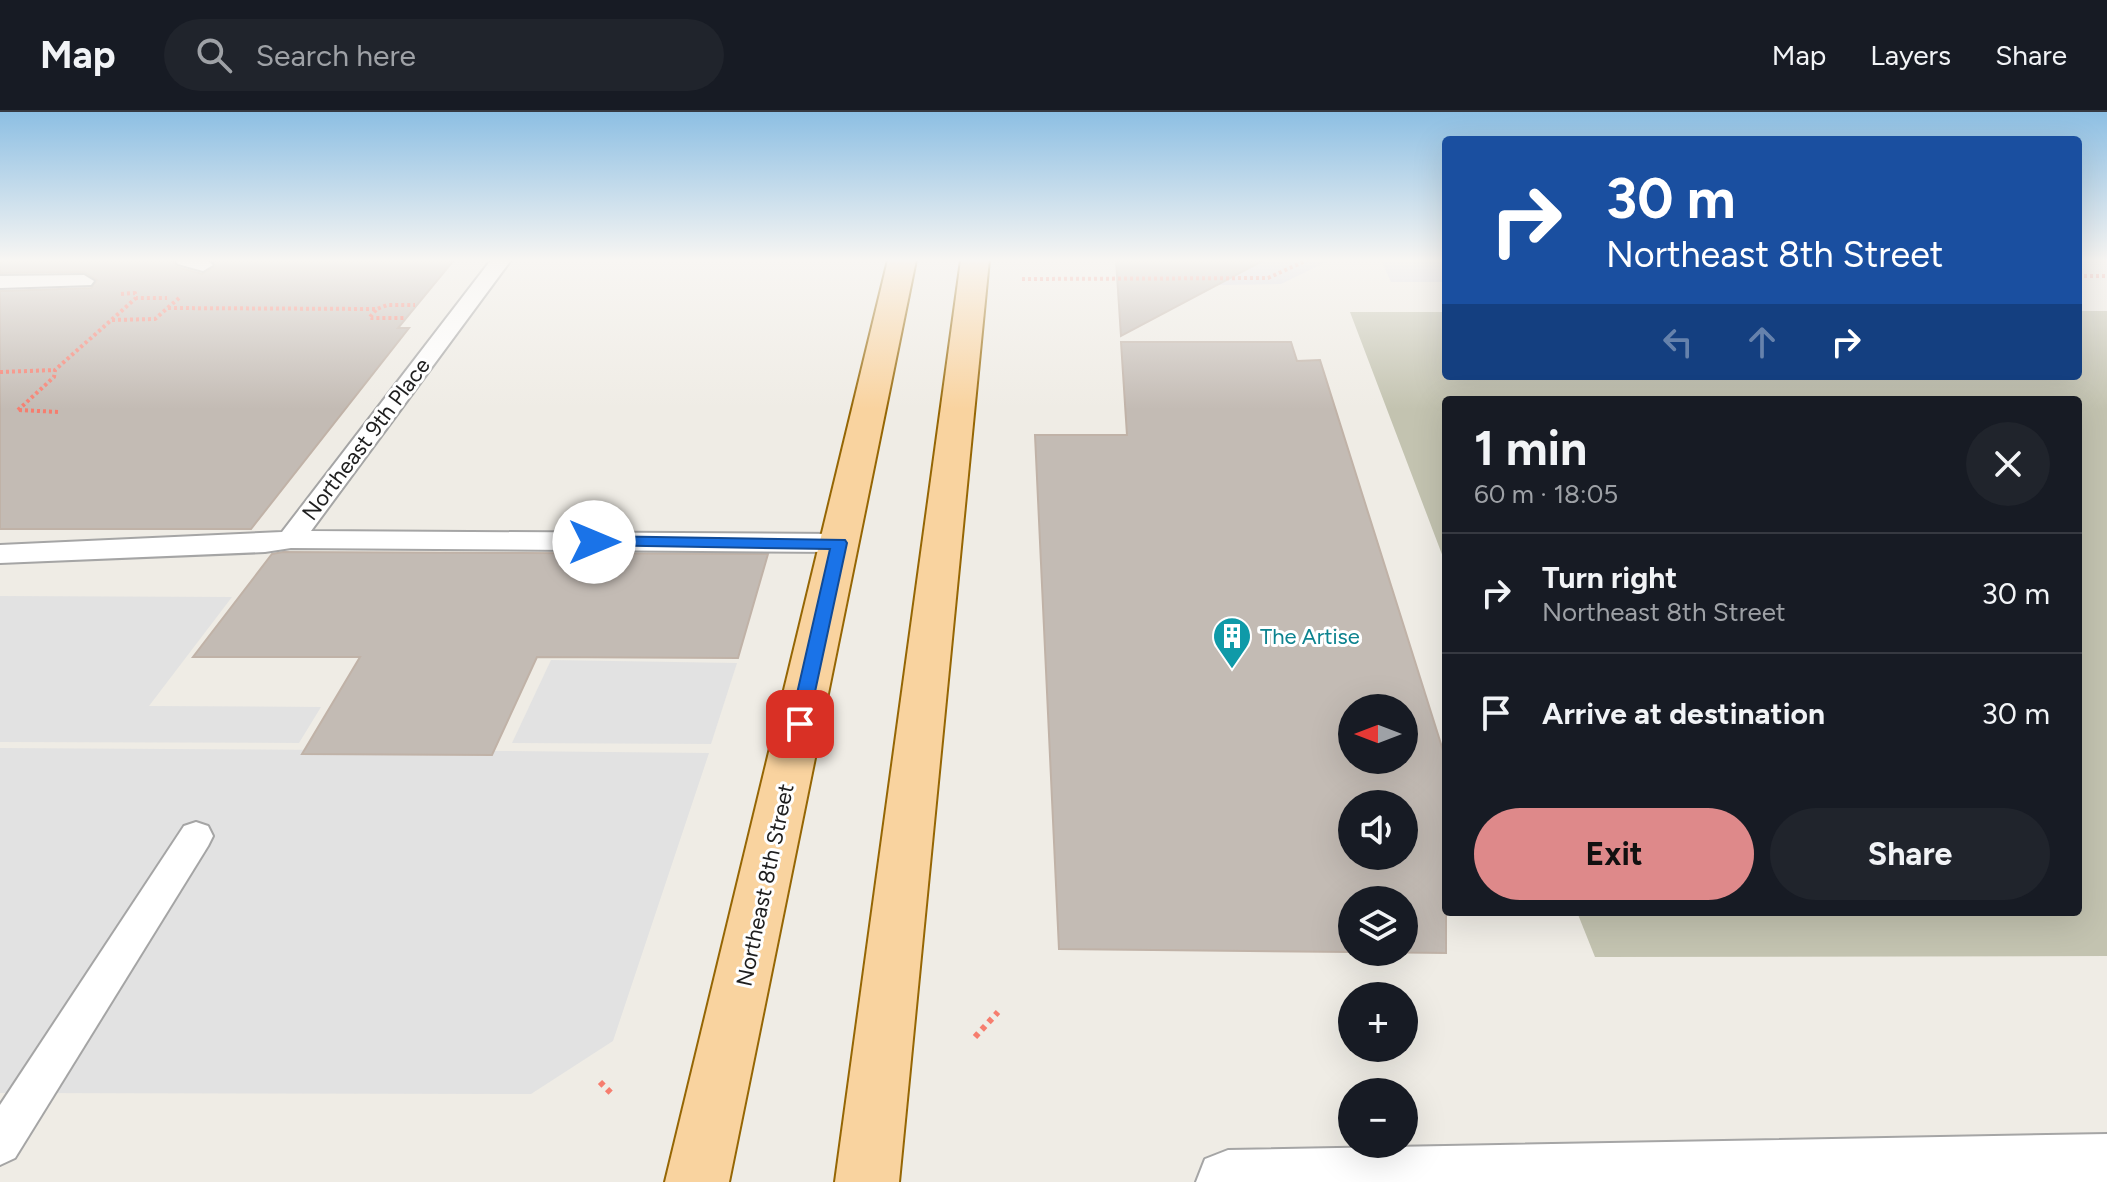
<!DOCTYPE html>
<html lang="en">
<head>
<meta charset="utf-8">
<style>
	:root { --surface:#171b24; --page:#20242c; --text:#f1f3f6; --muted:#9ea1a6; --line:#363941; --accent:#de898a }
	body { margin:0; font-family:Figtree,sans-serif; background:var(--page); color:var(--text); height:100vh; display:flex; flex-direction:column; font-size:30px; white-space:nowrap }
	* { box-sizing:border-box; margin:0 }
	p { font-size:26px; color:var(--muted) }
	.icon { flex:none; width:44px; height:44px; fill:none; stroke:currentColor; stroke-width:2; stroke-linecap:round; stroke-linejoin:round }
	.map { position:relative; flex:1; overflow:hidden }
	.sheet { position:absolute; left:1442px; top:284px; width:640px; height:520px; display:flex; flex-direction:column; background:var(--surface); border-radius:8px; box-shadow:0 8px 32px #0002 }
	.sheet>* { flex:none }
	.hud { position:absolute; left:1442px; top:24px; width:640px; height:244px; border-radius:8px; box-shadow:0 8px 32px #0002; background:#1a4fa0; color:#fff; overflow:hidden }
	.needle { width:52px; rotate:270deg }
	.buttons { position:absolute; left:1338px; top:582px; display:grid; gap:16px }
	.buttons a { display:grid; place-items:center; width:80px; height:80px; border-radius:50%; background:var(--surface); box-shadow:0 8px 32px #0002; font-size:40px }
	.pin { position:absolute; display:grid; place-items:center; width:68px; height:68px; color:#fff; margin:-34px; border-radius:16px; box-shadow:0 4px 12px #0006 }
	.me { position:absolute; width:88px; margin:-44px; rotate:90deg; stroke-linejoin:round; filter:drop-shadow(0 0 6px #0008) }
	.turn { display:flex; align-items:center; gap:28px; height:168px; padding:0 32px; font-size:36px }
	.turn .icon { width:104px; height:104px; stroke-width:2.5 }
	.turn b { display:block; font-size:56px; line-height:68px }
	.lanes { display:flex; align-items:center; height:76px; padding:0 32px; background:#0003; justify-content:center; gap:40px; direction:ltr }
	.lanes .off { opacity:.35 }
	.round { display:grid; place-items:center; flex:none; width:84px; height:84px; border-radius:42px; background:var(--page) }
	.head { display:flex; align-items:center; justify-content:space-between; height:136px; padding:0 32px }
	h1 { font-size:48px; font-weight:700; line-height:60px }
	.action { display:flex; gap:16px; margin-top:auto; padding:16px 32px }
	.action a { flex:1; height:92px; border-radius:48px; background:var(--accent); color:#111; font-size:32px; font-weight:700; line-height:92px; text-align:center }
	.action a+a { background:var(--page); color:var(--text) }
	ul { padding:0; list-style:none }
	li { display:flex; align-items:center; gap:24px; height:120px; padding:0 32px; border-top:2px solid var(--line) }
	li div { flex:1 }
	li b { display:block; font-size:30px }
	li em { font-style:normal }
	header { display:flex; align-items:center; gap:48px; box-sizing:border-box; height:112px; padding:0 40px; background:var(--surface); border-bottom:2px solid var(--line) }
	header strong { font-size:38px }
	nav { display:flex; gap:44px; margin-inline-start:auto; font-size:28px }
	.search { width:560px; height:72px; background:var(--page); display:flex; align-items:center; gap:20px; box-sizing:border-box; padding:0 28px; border-radius:44px; color:var(--muted); font-size:30px }
	.map>svg:first-child { display:block }
	.construction { fill:#c3c3b0 }
	.parking { fill:#e2e2e2 }
	.plaza { fill:#d9d9e5 }
	.building { fill:#c3bbb4; stroke:#c0b2a7; stroke-width:2; fill-rule:evenodd }
	.lines { fill:none; stroke-linecap:round; stroke-linejoin:round }
	.service-casing { stroke:#a5a5a5; stroke-width:4 }
	.tertiary-casing { stroke:#a5a5a5; stroke-width:4 }
	.primary-casing { stroke:#956604; stroke-width:4 }
	.path-far1 { stroke:#f67d6e; stroke-width:4; stroke-dasharray:3 3; stroke-linecap:butt }
	.path { stroke:#f67d6e; stroke-width:6; stroke-dasharray:5 5; stroke-linecap:butt }
	.service { fill:#fff; fill-rule:evenodd }
	.tertiary { fill:#fff; fill-rule:evenodd }
	.primary { fill:#f9d39f; fill-rule:evenodd }
	.route { fill:#1a73e8; stroke:#114b97; stroke-width:2 }
	.labels { text-anchor:middle; dominant-baseline:central; stroke-width:6; stroke-linejoin:round; paint-order:stroke }
	.street-label { font-size:22px; fill:#1e1e1e; stroke:#fff }
	.culture-label { font-size:22px; fill:#0d838f; stroke:#fff; text-anchor:start }
</style>
</head>
<body>
<header>
<strong>Map</strong>
<div class="search"><svg class="icon" aria-label="search" viewBox="0 0 24 24"><circle cx="10" cy="10" r="6"/><path d="M15 15l6 6"/></svg>Search here</div>
<nav><a>Map</a><a>Layers</a><a>Share</a></nav>
</header>
<div class="map">
<svg width="2107" height="1070" viewBox="0 0 2107 1070">
	<rect width="100%" height="100%" fill="#efece5"/>
	<path class="construction" d="M2078 199H2107V844L1595 845 1577 800H2078V288H1446V453L1350 200H1446V264H2078Z"/>
	<g class="parking">
		<path d="M0 484 232 485 149 594 321 595 299 631 0 630Z"/>
		<path d="M551 548 737 551 711 632 512 631Z"/>
		<path d="M0 636 505 639 709 641 613 929 531 982 0 981Z"/>
	</g>
	<g class="plaza">
		<path d="M1264 148H1330L1281 172 1219 173 1216 160Z"/>
		<path d="M1381 148H1446V170H1391Z"/>
	</g>
	<g class="building">
		<path d="M0 148H172L177 155 202 162 216 154 211 148H454L398 216H409L251 417H0V179L91 176 97 168 84 160 0 161Z"/>
		<path d="M1116 148H1264L1121 224Z"/>
		<path d="M1121 230H1291L1297 249 1320 248 1446 648V841L1362 840H1404V788H1352V840L1059 837 1035 323H1127ZM1352 596H1404V648H1352ZM1352 692H1404V744H1352Z"/>
		<path d="M283 440 521 441 768 442 738 546 537 545 492 643 302 642 360 545H193L272 442Z"/>
	</g>
	<g class="lines">
		<defs>
			<g id="service">
				<path d="M175 148H206L213 153 203 159 178 152Z"/>
				<path d="M491 148H511L311 419 839 422 849 425 853 431 849 437 839 440 291 436 265 440 0 451V433L282 420Z"/>
				<path d="M84 163 94 169 91 173 0 176V164Z"/>
				<path d="M196 710 208 714 213 724 208 734 15 1046 0 1053V993L184 714Z"/>
			</g>
			<path id="tertiary" d="M2107 1022V1070H1196L1205 1047 1228 1038Z"/>
			<g id="primary">
				<path d="M888 148H916L729 1070H665Z"/>
				<path d="M961 148H989L899 1070H835Z"/>
			</g>
		</defs>
		<use href="#service" class="service-casing"/>
		<use href="#tertiary" class="tertiary-casing"/>
		<use href="#primary" class="primary-casing"/>
		<g class="path-far1">
			<path d="M2078 164H2107"/>
			<path d="M1022 167 1268 166 1307 148"/>
			<path d="M121 182 135 181 136 186H167"/>
			<path d="M168 196 377 197 387 193H415"/>
			<path d="M376 198 369 206H404"/>
			<path d="M112 208 155 207 179 186"/>
			<path d="M0 260 55 258"/>
			<path d="M18 298 54 265 55 258 136 186"/>
			<path d="M19 298 59 300"/>
		</g>
		<g class="path">
			<path d="M975 925 998 900"/>
			<path d="M600 970 611 981"/>
		</g>
		<use href="#service" class="service"/>
		<use href="#tertiary" class="tertiary"/>
		<use href="#primary" class="primary"/>
	</g>
	<linearGradient id="sky" x2="0" y2="1"><stop stop-color="#8dbfe3"/><stop offset="0.5" stop-color="#f8f6f3"/><stop offset="1" stop-color="#f8f6f3" stop-opacity="0"/></linearGradient>
	<rect width="2107" height="297" fill="url(#sky)"/>
	<path class="route" d="M594 424 845 428 847 431 807 617H793L790 612 830 437 588 433 585 430 588 426Z"/>
	<defs>
		<symbol id="building-pin" viewBox="-11 -11 22 30"><path d="M0 17L-7.5 6A9.5 9.5 0 1 1 7.5 6Z" fill="#0f9aa8" stroke="#fff"/><path d="M-4-6H4V6H1V3H-1V6H-4ZM-2.5-4.3h1.7v1.8h-1.7ZM.8-4.3h1.7v1.8H.8ZM-2.5-1h1.7V.8h-1.7ZM.8-1h1.7V.8H.8Z" fill="#fff"/></symbol>
	</defs>
	<g fill-rule="evenodd">
		<use href="#building-pin" x="1210" y="502" width="44" height="60"/>
	</g>
	<g class="labels">
		<g class="street-label">
			<text transform="translate(366 327) rotate(-53)">Northeast 9th Place</text>
			<text transform="translate(765 773) rotate(-78)">Northeast 8th Street</text>
		</g>
		<g class="culture-label">
			<text x="1260" y="524">The Artise</text>
		</g>
	</g>
</svg>
<div class="buttons">
<a><svg class="needle" viewBox="-14 -14 28 28"><path d="M0-13l5 13h-10z" fill="#e53935"/><path d="M0 13l5-13h-10z" fill="#9ea1a6"/></svg></a>
<a><svg class="icon" aria-label="sound" viewBox="0 0 24 24"><path d="M4 9h4l5-4v14l-5-4H4zM17 9q2 3 0 6"/></svg></a>
<a><svg class="icon" aria-label="layers" viewBox="0 0 24 24"><path d="M12 4l9 5-9 5-9-5zM3 14l9 5 9-5"/></svg></a>
<a>+</a>
<a>−</a>
</div>
<div class="pin" style="left:800px;top:612px;background:#d93025"><svg class="icon" aria-label="arrive" viewBox="0 0 24 24"><path d="M6 21V4h12l-3 4 3 4H6"/></svg></div>
<svg class="me" style="left:594px;top:430px" viewBox="-20 -20 40 40"><circle r="19" fill="#fff"/><path d="M0-13L10 11 0 6-10 11z" fill="#1a73e8"/></svg>
<div class="hud">
<div class="turn"><svg class="icon" aria-label="right" viewBox="0 0 24 24"><path d="M7 20v-9h11M14 6l5 5-5 5"/></svg><div><b>30 m</b>Northeast 8th Street</div></div>
<div class="lanes"><svg class="icon off" aria-label="left" viewBox="0 0 24 24"><path d="M17 20v-9H6M10 6l-5 5 5 5"/></svg><svg class="icon off" aria-label="ahead" viewBox="0 0 24 24"><path d="M12 20V5M6 11l6-6 6 6"/></svg><svg class="icon" aria-label="right" viewBox="0 0 24 24"><path d="M7 20v-9h11M14 6l5 5-5 5"/></svg></div>
</div>
<section class="sheet">
<div class="head"><div><h1>1 min</h1><p>60 m · 18:05</p></div><a class="round"><svg class="icon" aria-label="close" viewBox="0 0 24 24"><path d="M6 6l12 12M18 6L6 18"/></svg></a></div>
<ul>
<li><svg class="icon" aria-label="right" viewBox="0 0 24 24"><path d="M7 20v-9h11M14 6l5 5-5 5"/></svg><div><b>Turn right</b><p>Northeast 8th Street</p></div><em>30 m</em></li>
<li><svg class="icon" aria-label="arrive" viewBox="0 0 24 24"><path d="M6 21V4h12l-3 4 3 4H6"/></svg><div><b>Arrive at destination</b></div><em>30 m</em></li>
</ul>
<div class="action"><a>Exit</a><a>Share</a></div>
</section>
</div>
</body>
</html>
